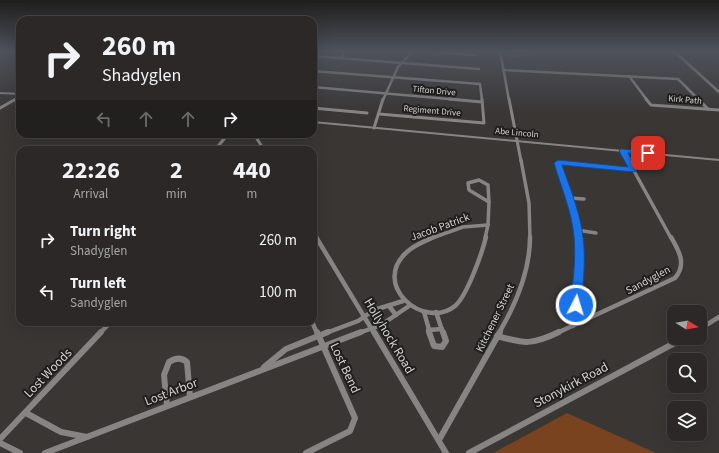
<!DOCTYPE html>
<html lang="en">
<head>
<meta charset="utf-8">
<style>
	:root { --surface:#2b2827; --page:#373433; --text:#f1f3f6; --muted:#a6a6a7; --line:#474444 }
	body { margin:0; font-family:"Source Sans 3",sans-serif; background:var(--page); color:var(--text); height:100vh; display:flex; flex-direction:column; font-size:15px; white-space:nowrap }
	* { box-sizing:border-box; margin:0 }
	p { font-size:13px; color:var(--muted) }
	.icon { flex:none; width:22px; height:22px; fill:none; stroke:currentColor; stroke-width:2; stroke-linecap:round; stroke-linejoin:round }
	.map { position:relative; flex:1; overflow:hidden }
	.panel { position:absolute; left:16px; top:146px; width:301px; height:180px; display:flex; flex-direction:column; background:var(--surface); border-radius:12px; box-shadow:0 4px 16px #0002,0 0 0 1px var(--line) }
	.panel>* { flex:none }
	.top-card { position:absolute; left:16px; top:16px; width:301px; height:122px; border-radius:12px; box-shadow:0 4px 16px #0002,0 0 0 1px var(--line); background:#2b2827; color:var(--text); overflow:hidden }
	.needle { width:26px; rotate:101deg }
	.controls { position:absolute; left:667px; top:305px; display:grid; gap:8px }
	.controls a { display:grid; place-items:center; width:40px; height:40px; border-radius:8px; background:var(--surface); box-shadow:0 4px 16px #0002,0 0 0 1px var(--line); font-size:20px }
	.pin { position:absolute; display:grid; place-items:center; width:34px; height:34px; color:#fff; margin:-17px; border-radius:8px; box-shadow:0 2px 6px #0006 }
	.me { position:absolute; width:44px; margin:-22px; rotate:5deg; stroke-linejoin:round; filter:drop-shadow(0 0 3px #0008) }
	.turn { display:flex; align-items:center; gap:14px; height:84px; padding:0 20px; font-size:18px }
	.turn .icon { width:52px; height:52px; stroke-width:2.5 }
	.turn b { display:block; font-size:28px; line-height:34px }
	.lanes { display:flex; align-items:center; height:38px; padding:0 20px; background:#0003; justify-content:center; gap:20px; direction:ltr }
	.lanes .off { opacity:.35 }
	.eta { display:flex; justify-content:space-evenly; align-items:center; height:68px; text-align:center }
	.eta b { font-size:24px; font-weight:700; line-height:28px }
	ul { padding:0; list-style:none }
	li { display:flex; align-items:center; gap:12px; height:52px; padding:0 20px }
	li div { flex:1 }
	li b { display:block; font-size:15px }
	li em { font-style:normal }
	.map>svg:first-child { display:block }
	.green { fill:#79431f }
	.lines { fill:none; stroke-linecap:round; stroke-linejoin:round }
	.stream { stroke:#635043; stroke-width:1 }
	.minor-far4 { stroke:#878584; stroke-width:2.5 }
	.minor-far3 { stroke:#878584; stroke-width:3 }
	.minor-far2 { stroke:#878584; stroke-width:3.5 }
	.minor-far1 { stroke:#878584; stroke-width:4.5 }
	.minor { stroke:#878584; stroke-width:6 }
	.tertiary { fill:#878584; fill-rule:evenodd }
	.route { fill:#1a73e8; stroke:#114b97 }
	.labels { text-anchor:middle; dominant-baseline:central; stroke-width:4; stroke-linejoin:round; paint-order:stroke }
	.far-street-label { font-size:9px; fill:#d5d3d1; stroke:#1f1e1d }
	.street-label { font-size:11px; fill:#d5d3d1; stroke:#1f1e1d }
	.near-street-label { font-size:13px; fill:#d5d3d1; stroke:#1f1e1d }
</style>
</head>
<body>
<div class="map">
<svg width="719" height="453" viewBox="0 0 719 453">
	<rect width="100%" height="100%" fill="#393634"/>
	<g class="green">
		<path d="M505 51H556L508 59Z"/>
		<path d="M567 413 656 453H493Z"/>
	</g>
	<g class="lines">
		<path class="stream" d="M404 54 408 51"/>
		<g class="minor-far4">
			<path d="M416 51 476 55"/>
			<path d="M500 51 509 100"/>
			<path d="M674 51 719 92"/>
			<path d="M313 56 479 69"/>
			<path d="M341 58 345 51"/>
			<path d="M313 61 317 56"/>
			<path d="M503 70 678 79 699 100"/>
			<path d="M313 71 480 84 482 100"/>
			<path d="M629 76 647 100"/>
			<path d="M313 87 460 100"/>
			<path d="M14 100 20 97"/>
			<path d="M383 100 398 67 413 51"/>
		</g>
		<g class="minor-far3">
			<path d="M449 99 482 102"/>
			<path d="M509 99 521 161"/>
			<path d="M646 99 651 105 719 110"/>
			<path d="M698 99 708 109"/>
			<path d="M0 108 16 99"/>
			<path d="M313 108 367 113"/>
			<path d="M379 114 484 123 482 99"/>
			<path d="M374 128 383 99"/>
			<path d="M254 134 264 150"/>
			<path d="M215 150 228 134"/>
			<path d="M623 151 629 161"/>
		</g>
		<g class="minor-far2">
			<path d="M521 160 529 203 530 238"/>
			<path d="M628 160 671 238"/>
			<path d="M479 180 488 185 489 202 469 190 468 183Z"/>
			<path d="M569 198 584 199"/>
			<path d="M488 225 489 202"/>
			<path d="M577 230 596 233"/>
			<path d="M313 231 317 238"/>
			<path d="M432 238 463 227 488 225"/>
			<path d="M485 238 488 225"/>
			<path d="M579 238 573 209 558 163 634 170"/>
		</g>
		<g class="minor-far1">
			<path d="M316 237 374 333"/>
			<path d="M434 237C425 241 415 245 408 251 369 284 424 331 455 306 467 296 482 253 486 237"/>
			<path d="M389 306 396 315"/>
			<path d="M424 312 430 333"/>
			<path d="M436 312 443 333"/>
			<path d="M312 322 317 333"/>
			<path d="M573 326 579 270V237"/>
			<path d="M700 329 719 317"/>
			<path d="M428 330 442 329"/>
			<path d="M100 333 111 322"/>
			<path d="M326 333 358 321 374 310 403 301"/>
			<path d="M359 333 381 325 409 306"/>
			<path d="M499 333C516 304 530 271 530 237"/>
			<path d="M557 333 675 278C687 264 679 251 671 237"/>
		</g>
		<g class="minor">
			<path d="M374 332 446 453"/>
			<path d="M429 332 434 346 442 347 446 341 443 332"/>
			<path d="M497 336C525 344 532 345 559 332"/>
			<path d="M264 367 286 349 328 332"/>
			<path d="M167 406 164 375 169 362C175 358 181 357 187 362L190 397"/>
			<path d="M26 413 61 432 87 437"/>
			<path d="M0 439 101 332"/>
			<path d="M439 440 500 332"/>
			<path d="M0 443 20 453"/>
			<path d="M45 453 361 332"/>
			<path d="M306 453 350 431 355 418 317 332"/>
			<path d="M469 453 684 338"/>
		</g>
		<g class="tertiary">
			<path d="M0 92 20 93V95L0 94Z"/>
			<path d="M313 121 719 159V161L313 123Z"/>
		</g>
	</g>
	<linearGradient id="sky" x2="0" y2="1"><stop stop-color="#1f1e1d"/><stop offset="0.45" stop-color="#4e525c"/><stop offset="1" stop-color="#4e525c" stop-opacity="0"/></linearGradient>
	<rect width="719" height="114" fill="url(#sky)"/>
	<path class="route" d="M621 149 648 151 651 153 648 155 628 153 637 170 634 172 562 165C570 188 580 212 583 237 586 259 583 282 582 305L580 308H572L570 305C573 282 576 260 574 237 572 212 561 187 554 163L558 160 628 167 619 151Z"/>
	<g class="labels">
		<g class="far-street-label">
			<text transform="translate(434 91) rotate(5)">Tifton Drive</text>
			<text transform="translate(685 100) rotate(5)">Kirk Path</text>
			<text transform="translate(432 111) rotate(5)">Regiment Drive</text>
			<text transform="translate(517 133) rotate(5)">Abe Lincoln</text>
		</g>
		<g class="street-label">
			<text transform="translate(440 227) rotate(-20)">Jacob Patrick</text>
			<text transform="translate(648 280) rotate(-28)">Sandyglen</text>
			<text transform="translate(495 318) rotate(-64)">Kitchener Street</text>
		</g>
		<g class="near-street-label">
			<text transform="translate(389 336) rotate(59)">Hollyhock Road</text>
			<text transform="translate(345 368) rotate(65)">Lost Bend</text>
			<text transform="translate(48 373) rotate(-46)">Lost Woods</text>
			<text transform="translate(571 385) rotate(-28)">Stonykirk Road</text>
			<text transform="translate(171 392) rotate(-21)">Lost Arbor</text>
		</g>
	</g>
</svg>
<div class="controls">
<a><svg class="needle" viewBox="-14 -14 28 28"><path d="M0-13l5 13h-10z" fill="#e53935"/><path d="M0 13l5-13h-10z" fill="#a6a6a7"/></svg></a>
<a><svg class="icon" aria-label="search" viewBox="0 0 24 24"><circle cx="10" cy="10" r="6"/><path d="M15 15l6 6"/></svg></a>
<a><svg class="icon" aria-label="layers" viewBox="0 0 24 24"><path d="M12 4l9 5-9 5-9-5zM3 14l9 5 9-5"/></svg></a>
</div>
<div class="pin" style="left:648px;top:153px;background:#d93025"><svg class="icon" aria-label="arrive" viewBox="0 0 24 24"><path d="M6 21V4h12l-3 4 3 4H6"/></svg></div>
<svg class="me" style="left:576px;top:305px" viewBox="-20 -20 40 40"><circle r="17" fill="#1a73e8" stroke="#fff" stroke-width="3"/><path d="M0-11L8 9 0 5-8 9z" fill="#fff"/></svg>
<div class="top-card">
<div class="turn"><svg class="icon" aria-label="right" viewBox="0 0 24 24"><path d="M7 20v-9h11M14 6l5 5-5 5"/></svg><div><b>260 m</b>Shadyglen</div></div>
<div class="lanes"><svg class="icon off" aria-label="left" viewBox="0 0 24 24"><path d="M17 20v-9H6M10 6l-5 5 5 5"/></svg><svg class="icon off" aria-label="ahead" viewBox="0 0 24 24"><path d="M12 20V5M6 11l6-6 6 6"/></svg><svg class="icon off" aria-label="ahead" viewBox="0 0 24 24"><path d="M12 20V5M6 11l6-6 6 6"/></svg><svg class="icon" aria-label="right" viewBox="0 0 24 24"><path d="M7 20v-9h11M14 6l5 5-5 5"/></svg></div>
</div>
<section class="panel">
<div class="eta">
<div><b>22:26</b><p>Arrival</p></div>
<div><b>2</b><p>min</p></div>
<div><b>440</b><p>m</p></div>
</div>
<ul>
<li><svg class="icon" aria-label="right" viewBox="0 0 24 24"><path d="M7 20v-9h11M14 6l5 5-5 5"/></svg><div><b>Turn right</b><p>Shadyglen</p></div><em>260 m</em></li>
<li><svg class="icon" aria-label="left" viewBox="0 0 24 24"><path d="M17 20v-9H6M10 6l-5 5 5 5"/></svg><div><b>Turn left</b><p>Sandyglen</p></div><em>100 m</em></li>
</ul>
</section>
</div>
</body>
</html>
